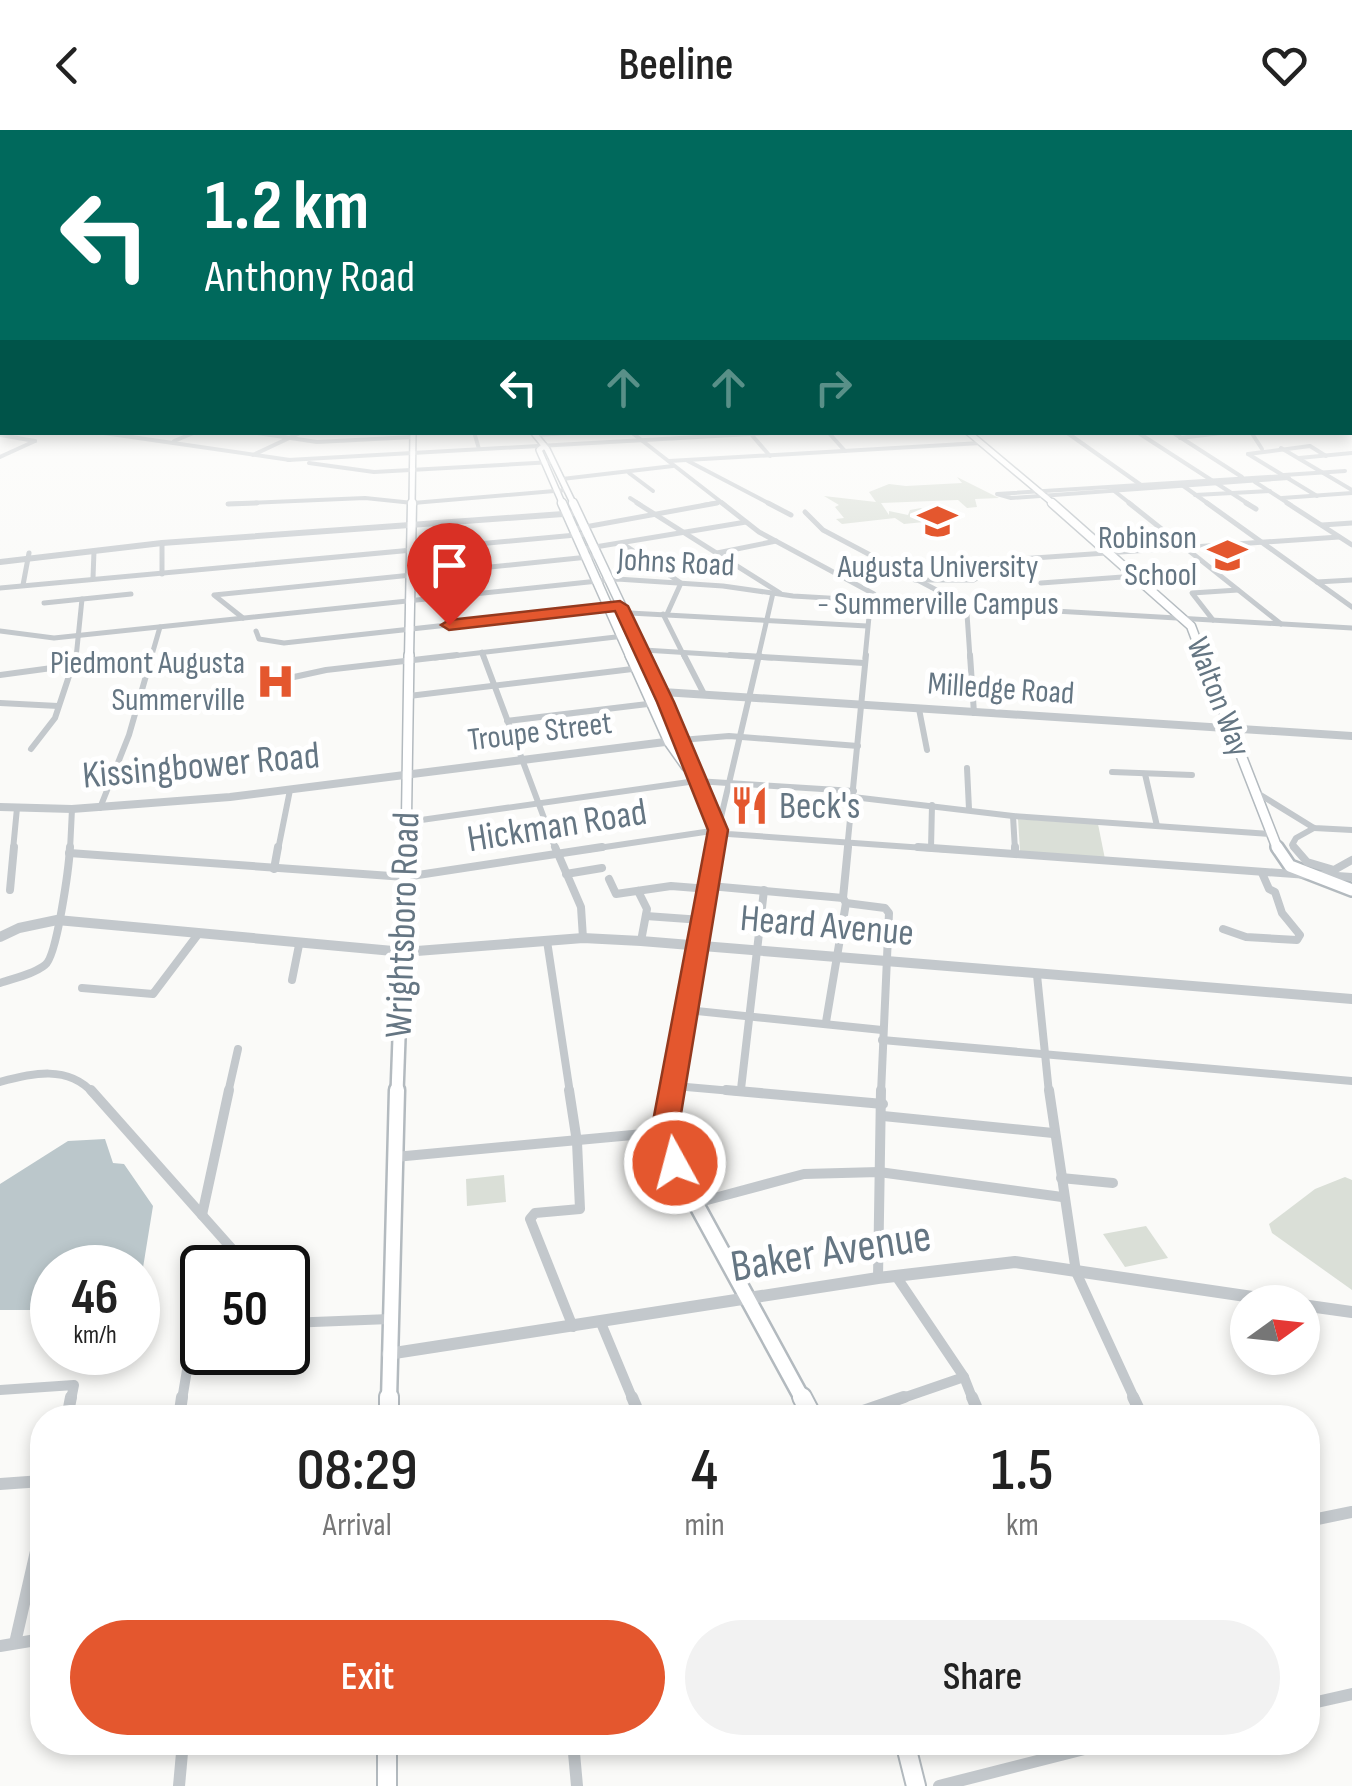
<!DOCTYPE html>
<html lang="en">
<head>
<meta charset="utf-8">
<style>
	:root { --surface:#fff; --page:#f2f2f2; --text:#222; --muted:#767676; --accent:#e4572e }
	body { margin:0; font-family:"Sofia Sans Condensed",sans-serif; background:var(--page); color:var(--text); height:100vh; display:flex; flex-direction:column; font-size:38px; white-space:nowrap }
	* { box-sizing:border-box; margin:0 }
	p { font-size:32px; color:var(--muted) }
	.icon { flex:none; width:55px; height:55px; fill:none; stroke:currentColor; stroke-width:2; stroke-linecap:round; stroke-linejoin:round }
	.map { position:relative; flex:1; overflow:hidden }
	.drawer { position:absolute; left:30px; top:1275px; width:1290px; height:350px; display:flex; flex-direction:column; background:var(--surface); border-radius:40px; box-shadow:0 5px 15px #0003 }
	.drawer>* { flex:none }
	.guide { position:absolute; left:0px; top:0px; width:1352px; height:305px; box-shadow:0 5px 15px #0003; background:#00695c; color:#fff; overflow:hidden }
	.needle { width:65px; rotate:75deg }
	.fabs { position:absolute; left:1230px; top:1155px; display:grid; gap:20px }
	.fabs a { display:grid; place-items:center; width:90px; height:90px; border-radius:50%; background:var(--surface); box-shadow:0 5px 15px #0003; font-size:50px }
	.speed { position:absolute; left:30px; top:1115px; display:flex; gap:20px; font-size:50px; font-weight:700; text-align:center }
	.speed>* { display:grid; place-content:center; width:130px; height:130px; border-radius:50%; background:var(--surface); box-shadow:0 5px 15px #0003; line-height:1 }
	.speed small { font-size:25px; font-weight:400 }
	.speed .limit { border:5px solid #111; border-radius:15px; background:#fff; color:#111 }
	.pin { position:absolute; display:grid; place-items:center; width:85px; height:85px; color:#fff; margin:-102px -42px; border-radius:50% 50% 50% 0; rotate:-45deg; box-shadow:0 0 10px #0007 }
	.pin .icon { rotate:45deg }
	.me { position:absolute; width:110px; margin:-55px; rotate:353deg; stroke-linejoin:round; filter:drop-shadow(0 0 8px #0008) }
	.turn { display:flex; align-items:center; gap:35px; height:210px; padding:0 40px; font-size:45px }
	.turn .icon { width:130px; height:130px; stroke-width:2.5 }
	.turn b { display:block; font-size:70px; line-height:85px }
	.lanes { display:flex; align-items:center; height:95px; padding:0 40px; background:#0003; justify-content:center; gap:50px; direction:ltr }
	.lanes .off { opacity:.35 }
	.eta { display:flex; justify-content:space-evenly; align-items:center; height:170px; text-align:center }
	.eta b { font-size:60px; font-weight:600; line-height:70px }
	.primary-button { display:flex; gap:20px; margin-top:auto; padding:20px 40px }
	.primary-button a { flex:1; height:115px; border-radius:60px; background:var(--accent); color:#fff; font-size:40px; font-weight:600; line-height:115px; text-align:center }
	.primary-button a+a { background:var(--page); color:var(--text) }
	header { display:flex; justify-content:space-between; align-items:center; height:130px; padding:0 40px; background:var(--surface); font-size:45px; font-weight:600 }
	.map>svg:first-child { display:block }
	.green { fill:#dadfd7 }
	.water { fill:#bbc7cb }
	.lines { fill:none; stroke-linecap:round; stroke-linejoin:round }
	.secondary-far5-casing { stroke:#b3babf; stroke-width:8 }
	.secondary-far4-casing { stroke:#b3babf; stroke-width:11 }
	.secondary-far3-casing { stroke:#b3babf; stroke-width:12 }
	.secondary-far2-casing { stroke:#b3babf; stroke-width:16 }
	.secondary-far1-casing { stroke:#b3babf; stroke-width:19 }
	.secondary-casing { stroke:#b3babf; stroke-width:22 }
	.minor-far5 { stroke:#c3c8cc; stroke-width:4 }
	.minor-far4 { stroke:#c3c8cc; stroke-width:5 }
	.minor-far3 { stroke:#c3c8cc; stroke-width:6 }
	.minor-far2 { stroke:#c3c8cc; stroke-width:8 }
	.minor-far1 { stroke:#c3c8cc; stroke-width:10 }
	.minor { stroke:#c3c8cc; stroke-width:12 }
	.tertiary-far3 { stroke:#c3c8cc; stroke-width:6 }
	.tertiary-far2 { stroke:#c3c8cc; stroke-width:8 }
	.tertiary-far1 { stroke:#c3c8cc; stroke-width:10 }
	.tertiary { stroke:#c3c8cc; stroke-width:12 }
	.secondary-far5 { stroke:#fff; stroke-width:5 }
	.secondary-far4 { stroke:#fff; stroke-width:8 }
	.secondary-far3 { stroke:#fff; stroke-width:9 }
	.secondary-far2 { stroke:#fff; stroke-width:11 }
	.secondary-far1 { stroke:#fff; stroke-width:14 }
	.secondary { stroke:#fff; stroke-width:18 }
	.route { fill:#e4572e; stroke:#94391e; stroke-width:2.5 }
	.labels { text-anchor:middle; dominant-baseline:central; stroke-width:10; stroke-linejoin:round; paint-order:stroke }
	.far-poi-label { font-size:32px; fill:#657683; stroke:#fff; text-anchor:end }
	.far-street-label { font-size:32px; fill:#657683; stroke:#fff }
	.street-label { font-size:38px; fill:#657683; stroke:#fff }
	.poi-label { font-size:38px; fill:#657683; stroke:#fff; text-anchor:start }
	.near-street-label { font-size:45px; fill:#657683; stroke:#fff }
</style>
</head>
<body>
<header><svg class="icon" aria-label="back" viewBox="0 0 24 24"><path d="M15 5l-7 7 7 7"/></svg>Beeline<svg class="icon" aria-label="heart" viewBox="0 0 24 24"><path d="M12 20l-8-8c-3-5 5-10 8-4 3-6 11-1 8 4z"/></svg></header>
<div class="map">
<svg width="1352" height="1656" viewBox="0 0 1352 1656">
	<rect width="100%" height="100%" fill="#fafaf8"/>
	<g class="green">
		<path d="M957 347 999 368 975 369 977 377 967 378 958 370 881 373 889 385V381L908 385 910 380 921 378 925 382 920 383H926L934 391 904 394 895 388 842 394 836 389 844 388 835 377 839 375 824 366 876 372 869 362 889 354 906 356 962 353Z"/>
		<path d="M1018 689 1098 694 1105 729 1020 721Z"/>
		<path d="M504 1045 506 1072 467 1076 466 1049Z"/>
		<path d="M1345 1047 1352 1050V1160L1272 1103 1269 1094 1315 1059Z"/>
		<path d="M1146 1096 1168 1128 1125 1137 1103 1104Z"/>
	</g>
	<path class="water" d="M105 1009 113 1033 124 1034 153 1076 141 1150 138 1154V1138H52V1180H0V1054L68 1011Z"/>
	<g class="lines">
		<defs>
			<g id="secondary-far5">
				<path d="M533 302 547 319 574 375"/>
				<path d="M968 302 1055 375"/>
				<path d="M544 316 539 320 563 375"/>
				<path d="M412 375 413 302"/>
			</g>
			<g id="secondary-far4">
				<path d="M562 373 631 528"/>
				<path d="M573 373 646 528"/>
				<path d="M1052 373 1191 496 1203 528"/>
				<path d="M409 528 412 373"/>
			</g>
			<g id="secondary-far3">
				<path d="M630 525 669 612 686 636"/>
				<path d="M645 525 718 700 715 720"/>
				<path d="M1202 525 1278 720"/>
				<path d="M406 720 409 525"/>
			</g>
			<g id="secondary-far2">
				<path d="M1277 717 1290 736 1352 760"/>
				<path d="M397 963 406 717"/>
				<path d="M672 963 715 717"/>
			</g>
			<g id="secondary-far1">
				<path d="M672 960 665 1002 677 1039 803 1270"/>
				<path d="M389 1270 397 960"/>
			</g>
			<g id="secondary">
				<path d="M802 1267 813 1288"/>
				<path d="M389 1288V1267"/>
				<path d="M387 1612V1656"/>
				<path d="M905 1612 916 1656"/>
			</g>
		</defs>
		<use href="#secondary-far5" class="secondary-far5-casing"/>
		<use href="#secondary-far4" class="secondary-far4-casing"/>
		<use href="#secondary-far3" class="secondary-far3-casing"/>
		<use href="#secondary-far2" class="secondary-far2-casing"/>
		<use href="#secondary-far1" class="secondary-far1-casing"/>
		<use href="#secondary" class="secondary-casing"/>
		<g class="minor-far5">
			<path d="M97 302 290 330"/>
			<path d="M251 302 317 312 413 307"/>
			<path d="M474 302 479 319"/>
			<path d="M631 302 725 375"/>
			<path d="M828 302 845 321"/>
			<path d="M1066 302 1141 355"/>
			<path d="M1137 302 1250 375"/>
			<path d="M1172 302 1242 347"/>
			<path d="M1251 302 1262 319"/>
			<path d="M750 303 770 326"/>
			<path d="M0 305 35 311"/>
			<path d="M535 305 584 302"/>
			<path d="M1180 308 1229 302"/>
			<path d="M174 311 196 302"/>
			<path d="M1281 318 1352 360"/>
			<path d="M1248 324 1310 316 1326 326"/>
			<path d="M1248 324 1317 366"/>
			<path d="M253 325 302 302"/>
			<path d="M0 327 35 311"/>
			<path d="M1299 328 1352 323"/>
			<path d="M288 330 787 302"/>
			<path d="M669 331 981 313"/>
			<path d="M688 331 772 375"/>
			<path d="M309 333 374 342 553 332"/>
			<path d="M629 343 653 361"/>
			<path d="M1284 345 1345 341"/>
			<path d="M1285 346 997 364 1011 368 1289 348"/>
			<path d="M562 349 673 336"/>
			<path d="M1255 352 1291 375"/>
			<path d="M1182 355 1210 375"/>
			<path d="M1113 360 1132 375"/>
			<path d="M1195 365 1270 361"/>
			<path d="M630 368 641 375"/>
			<path d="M1282 368 1352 363"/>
			<path d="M228 374 365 368 413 373 566 360"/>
			<path d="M703 375 721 372"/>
		</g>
		<g class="minor-far4">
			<path d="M410 373H416"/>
			<path d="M637 373 780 463"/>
			<path d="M722 373 759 402 874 464"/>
			<path d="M768 373 791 385"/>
			<path d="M1129 373 1281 494"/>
			<path d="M1207 373 1352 477"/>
			<path d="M1246 373 1256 379"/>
			<path d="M1287 373 1352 415"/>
			<path d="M228 374 257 373"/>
			<path d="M805 382 823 400 961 473 967 484 970 528"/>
			<path d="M1322 395 1352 393"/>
			<path d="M574 399 717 373"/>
			<path d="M162 413V444"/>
			<path d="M626 416 681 453 667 484"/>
			<path d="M446 417 447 456"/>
			<path d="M583 419 746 392"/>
			<path d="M717 423 776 411"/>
			<path d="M842 446 886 435"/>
			<path d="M93 448 94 421"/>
			<path d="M915 450H974L1005 430 1339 407"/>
			<path d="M1317 452 1352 450"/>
			<path d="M1041 453 1136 446"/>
			<path d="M23 455 29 423"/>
			<path d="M0 458 587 404"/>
			<path d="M44 473 131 464"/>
			<path d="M611 482 867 496"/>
			<path d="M663 484 685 528"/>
			<path d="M243 488 214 465 598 426"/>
			<path d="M1213 490 1192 463 1238 460"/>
			<path d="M0 501 54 508 617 449 723 456 793 466 1352 498"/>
			<path d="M256 501 259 509 284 513 620 476"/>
			<path d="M628 519 772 528"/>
			<path d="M482 522 484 528"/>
			<path d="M76 528 82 469"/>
			<path d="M151 528 160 497"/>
			<path d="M435 528 633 505"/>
			<path d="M758 528 773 463"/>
			<path d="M865 528 871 466"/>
		</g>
		<g class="minor-far3">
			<path d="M483 525 556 720"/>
			<path d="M684 525 703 562"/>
			<path d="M730 525 864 533"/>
			<path d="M970 525 974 583"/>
			<path d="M0 545 74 535"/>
			<path d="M271 552 326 540 457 525"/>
			<path d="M409 566 649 537"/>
			<path d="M0 573 58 576"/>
			<path d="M919 579 927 620"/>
			<path d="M507 591 656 573"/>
			<path d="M681 610 729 606 858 616"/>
			<path d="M31 619 55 588 76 525"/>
			<path d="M967 638 969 679"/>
			<path d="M1112 642 1192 645"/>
			<path d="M1145 644 1157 696"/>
			<path d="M1254 661 1314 698 1352 700"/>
			<path d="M853 667 1013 686 1270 704"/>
			<path d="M100 678 129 605 152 525"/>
			<path d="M1013 686 1015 720"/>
			<path d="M407 692 696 651 854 661"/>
			<path d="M718 700 759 525"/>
			<path d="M931 718 932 675"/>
			<path d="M13 720 17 678"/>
			<path d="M70 720 72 679"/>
			<path d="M278 720 290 660"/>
			<path d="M585 720 718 700 728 704 953 720"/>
			<path d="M847 720 866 525"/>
			<path d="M1296 720 1292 715 1296 708 1314 698"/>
		</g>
		<g class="minor-far2">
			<path d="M555 717 581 777 583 808"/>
			<path d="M848 717 843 768 846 773 885 778 889 783 881 963"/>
			<path d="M918 717 1308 745"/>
			<path d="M1015 717V723"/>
			<path d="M1294 717 1307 732 1334 740 1352 730"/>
			<path d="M69 723 405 747 602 717"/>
			<path d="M274 739 278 717"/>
			<path d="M566 744 602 738"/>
			<path d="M1322 745 1352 747"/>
			<path d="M609 749 616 764 671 756 709 759"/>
			<path d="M710 756 843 768"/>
			<path d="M10 760 14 717"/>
			<path d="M638 761 647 779 641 811"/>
			<path d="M646 786 702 790"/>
			<path d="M1223 799 1246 807 1297 810 1300 805 1282 783 1275 762 1269 759 1262 743"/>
			<path d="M547 811 570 963"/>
			<path d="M1037 845 1049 963"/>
			<path d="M292 850 299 815"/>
			<path d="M0 853C14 848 34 844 45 835 57 827 69 736 70 717"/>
			<path d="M82 858 153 864 199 803"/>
			<path d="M687 880 882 900"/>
			<path d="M826 892 846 773"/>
			<path d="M882 910 1352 951"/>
			<path d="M0 952C32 943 68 935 93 963"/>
			<path d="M675 956 755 963"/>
			<path d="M741 959 764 760"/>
			<path d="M228 963 238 919"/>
		</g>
		<g class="minor-far1">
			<path d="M91 960 249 1138"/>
			<path d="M569 960 577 1012 580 1079 535 1083 530 1089 573 1197"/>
			<path d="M726 960 883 974"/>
			<path d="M1049 960 1076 1142 1135 1270"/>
			<path d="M883 986 1053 1003"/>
			<path d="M395 1027 665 1002"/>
			<path d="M1061 1048 1113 1053"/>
			<path d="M696 1073 804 1044 879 1042 1062 1067"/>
			<path d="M202 1085 229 960"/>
			<path d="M896 1146 964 1247 973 1270"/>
			<path d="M878 1148 881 960"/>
			<path d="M288 1193 390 1189"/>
			<path d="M601 1193 633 1270"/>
			<path d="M0 1260 74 1255 71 1270"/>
			<path d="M182 1270 194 1198H202"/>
			<path d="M897 1270 964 1247"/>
		</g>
		<g class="minor">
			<path d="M632 1267 641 1288"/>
			<path d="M972 1267 981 1288"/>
			<path d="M1133 1267 1143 1288"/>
			<path d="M67 1288 71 1267"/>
			<path d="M179 1288 182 1267"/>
			<path d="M843 1288 904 1267"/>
			<path d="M0 1354 42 1351"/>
			<path d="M1308 1391 1352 1382"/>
			<path d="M15 1513 42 1395"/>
			<path d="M0 1516 42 1509"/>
			<path d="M1308 1574 1352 1564"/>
			<path d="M573 1612 577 1656"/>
			<path d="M179 1656 183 1612"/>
			<path d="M939 1656 1112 1612"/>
		</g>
		<path class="tertiary-far3" d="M0 432 162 413 577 383"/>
		<g class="tertiary-far2">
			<path d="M647 561 1352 606"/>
			<path d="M0 677 72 679 230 667 681 610"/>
		</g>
		<path class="tertiary-far1" d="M0 807 19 798 57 790 404 822 583 808 641 811 1352 869"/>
		<g class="tertiary">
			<path d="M1302 1175 1352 1182"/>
			<path d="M388 1224 878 1148 1015 1132 1286 1172"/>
		</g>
		<use href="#secondary-far5" class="secondary-far5"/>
		<use href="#secondary-far4" class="secondary-far4"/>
		<use href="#secondary-far3" class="secondary-far3"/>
		<use href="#secondary-far2" class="secondary-far2"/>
		<use href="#secondary-far1" class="secondary-far1"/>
		<use href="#secondary" class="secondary"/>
	</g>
	<linearGradient id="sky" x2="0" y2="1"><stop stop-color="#96bcdc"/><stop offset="0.52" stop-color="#fdfdfc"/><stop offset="1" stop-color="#fdfdfc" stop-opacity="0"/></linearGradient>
	<rect width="1352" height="485" fill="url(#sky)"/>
	<path class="route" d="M620 471 628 476 674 572 728 700 678 1002 688 1033 684 1040H665L651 1002 708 700 657 572 615 481 449 500 441 495 449 490Z"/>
	<defs>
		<symbol id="university-bare" viewBox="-9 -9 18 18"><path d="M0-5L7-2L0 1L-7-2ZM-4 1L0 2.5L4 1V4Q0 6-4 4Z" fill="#e4572e" stroke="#fff" stroke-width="2.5" paint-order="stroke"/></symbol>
		<symbol id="school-bare" viewBox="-9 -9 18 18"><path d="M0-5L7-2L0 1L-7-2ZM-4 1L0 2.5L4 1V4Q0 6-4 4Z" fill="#e4572e" stroke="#fff" stroke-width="2.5" paint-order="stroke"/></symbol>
		<symbol id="hospital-bare" viewBox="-9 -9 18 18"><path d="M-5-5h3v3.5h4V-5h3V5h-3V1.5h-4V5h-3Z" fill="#e4572e" stroke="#fff" stroke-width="2.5" paint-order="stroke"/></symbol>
		<symbol id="restaurant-bare" viewBox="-9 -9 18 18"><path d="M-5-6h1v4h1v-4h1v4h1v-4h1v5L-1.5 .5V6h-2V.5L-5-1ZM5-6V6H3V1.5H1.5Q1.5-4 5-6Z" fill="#e4572e" stroke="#fff" stroke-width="2.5" paint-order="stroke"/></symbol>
	</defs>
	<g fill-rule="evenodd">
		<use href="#university-bare" x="910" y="364" width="55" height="55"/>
		<use href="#school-bare" x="1200" y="398" width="55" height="55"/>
		<use href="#hospital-bare" x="248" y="524" width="55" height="55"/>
		<use href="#restaurant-bare" x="722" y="648" width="55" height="55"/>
	</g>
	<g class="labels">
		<g class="far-poi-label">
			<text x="1197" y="408">Robinson<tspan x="1197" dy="37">School</tspan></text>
			<text x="938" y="437" text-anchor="middle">Augusta University<tspan x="938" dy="37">- Summerville Campus</tspan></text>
			<text x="245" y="533">Piedmont Augusta<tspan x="245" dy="37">Summerville</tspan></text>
		</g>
		<g class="far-street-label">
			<text transform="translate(676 433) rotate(3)">Johns Road</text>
			<text transform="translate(1001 559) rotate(4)">Milledge Road</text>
			<text transform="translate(1218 567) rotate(69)">Walton Way</text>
			<text transform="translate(540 602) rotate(-7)">Troupe Street</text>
		</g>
		<g class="street-label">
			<text transform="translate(201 636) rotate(-5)">Kissingbower Road</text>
			<text transform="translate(557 696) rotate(-9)">Hickman Road</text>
			<text transform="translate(403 795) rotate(-88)">Wrightsboro Road</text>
			<text transform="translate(827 796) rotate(5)">Heard Avenue</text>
		</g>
		<g class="poi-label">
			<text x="779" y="676">Beck's</text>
		</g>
		<g class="near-street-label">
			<text transform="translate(831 1122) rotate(-9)">Baker Avenue</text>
		</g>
	</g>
</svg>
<div class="fabs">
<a><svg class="needle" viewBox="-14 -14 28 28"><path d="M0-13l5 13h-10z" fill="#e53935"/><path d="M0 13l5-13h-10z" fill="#767676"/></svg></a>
</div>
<div class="speed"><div>46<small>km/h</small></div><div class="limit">50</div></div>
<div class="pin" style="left:449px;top:495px;background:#d93025"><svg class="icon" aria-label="arrive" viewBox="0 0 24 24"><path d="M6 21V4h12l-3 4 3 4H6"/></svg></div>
<svg class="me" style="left:675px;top:1033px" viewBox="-20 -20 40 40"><circle r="17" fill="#e4572e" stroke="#fff" stroke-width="3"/><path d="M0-11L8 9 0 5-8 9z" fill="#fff"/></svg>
<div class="guide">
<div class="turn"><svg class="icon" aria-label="left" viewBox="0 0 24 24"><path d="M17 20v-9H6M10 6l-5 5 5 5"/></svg><div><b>1.2 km</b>Anthony Road</div></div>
<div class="lanes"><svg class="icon" aria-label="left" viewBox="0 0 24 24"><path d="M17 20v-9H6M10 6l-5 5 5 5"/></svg><svg class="icon off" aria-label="ahead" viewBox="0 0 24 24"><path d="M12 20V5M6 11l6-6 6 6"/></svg><svg class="icon off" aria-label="ahead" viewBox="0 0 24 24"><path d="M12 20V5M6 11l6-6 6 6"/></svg><svg class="icon off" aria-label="right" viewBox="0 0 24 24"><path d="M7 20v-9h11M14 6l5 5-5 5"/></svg></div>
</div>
<section class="drawer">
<div class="eta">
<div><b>08:29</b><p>Arrival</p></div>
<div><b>4</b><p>min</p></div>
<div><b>1.5</b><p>km</p></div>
</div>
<div class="primary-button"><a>Exit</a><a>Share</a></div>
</section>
</div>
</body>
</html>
